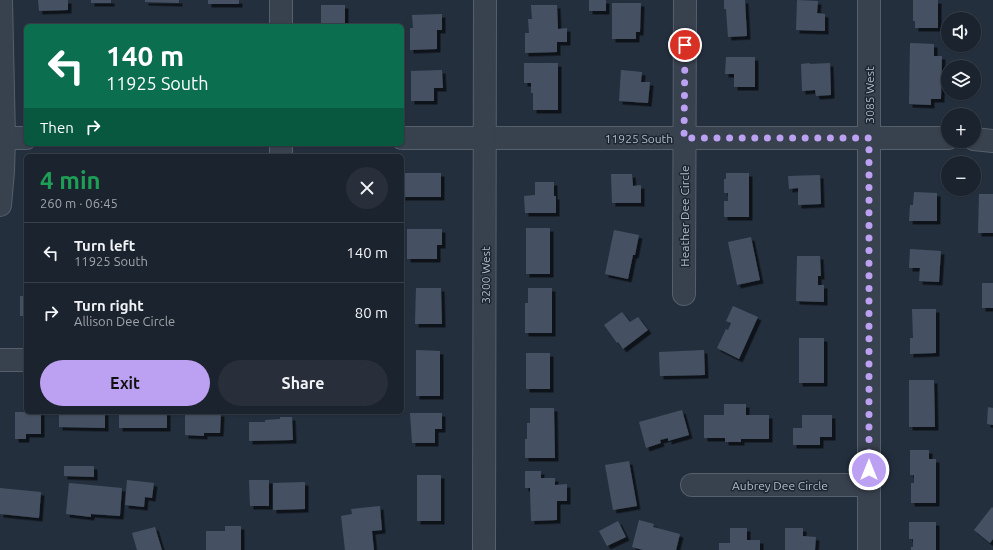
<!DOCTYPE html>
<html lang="en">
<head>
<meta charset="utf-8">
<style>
	:root { --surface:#1b232e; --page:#282f3a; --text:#f1f3f6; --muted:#a0a4aa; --line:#39404a; --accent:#bca0f2 }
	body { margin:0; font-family:Ubuntu,sans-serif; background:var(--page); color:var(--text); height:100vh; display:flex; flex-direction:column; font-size:15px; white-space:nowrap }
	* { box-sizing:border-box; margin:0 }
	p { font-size:13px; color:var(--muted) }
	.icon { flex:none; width:22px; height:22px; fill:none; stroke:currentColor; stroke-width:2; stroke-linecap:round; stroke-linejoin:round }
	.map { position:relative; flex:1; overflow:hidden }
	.details { position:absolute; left:24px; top:154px; width:380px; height:260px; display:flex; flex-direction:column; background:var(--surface); border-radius:6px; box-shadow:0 1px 3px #0004,0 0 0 1px var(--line) }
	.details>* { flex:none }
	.hud { position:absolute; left:24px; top:24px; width:380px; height:122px; border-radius:6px; box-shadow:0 1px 3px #0004,0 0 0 1px var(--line); background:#0b6e4f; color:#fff; overflow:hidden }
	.fabs { position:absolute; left:941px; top:12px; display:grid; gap:8px }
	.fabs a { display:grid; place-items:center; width:40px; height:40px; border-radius:50%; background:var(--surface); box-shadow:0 1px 3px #0004,0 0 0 1px var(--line); font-size:20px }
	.pin { position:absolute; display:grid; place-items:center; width:34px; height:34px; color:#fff; margin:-17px; border:2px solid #fff; border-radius:50%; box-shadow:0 1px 4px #0007 }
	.me { position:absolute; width:44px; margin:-22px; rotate:0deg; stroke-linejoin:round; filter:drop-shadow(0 0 3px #0008) }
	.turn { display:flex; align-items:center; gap:14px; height:84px; padding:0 16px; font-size:18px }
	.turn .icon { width:52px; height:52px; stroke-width:2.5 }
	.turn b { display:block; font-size:28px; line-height:34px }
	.then { display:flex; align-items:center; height:38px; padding:0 16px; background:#0003; gap:8px; font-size:15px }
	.round { display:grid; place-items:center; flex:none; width:42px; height:42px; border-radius:21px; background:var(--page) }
	.head { display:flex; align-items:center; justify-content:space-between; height:68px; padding:0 16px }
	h1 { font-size:24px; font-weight:700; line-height:30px; color:#1e9e55 }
	.primary-button { display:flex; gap:8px; margin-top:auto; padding:8px 16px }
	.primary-button a { flex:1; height:46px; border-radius:24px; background:var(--accent); color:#111; font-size:16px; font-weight:700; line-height:46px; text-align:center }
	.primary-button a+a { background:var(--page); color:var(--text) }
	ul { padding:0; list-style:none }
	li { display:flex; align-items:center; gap:12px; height:60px; padding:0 16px; border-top:1px solid var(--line) }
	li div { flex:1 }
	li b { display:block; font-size:15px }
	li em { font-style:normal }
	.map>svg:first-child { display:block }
	.building { fill:#455162; filter:url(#shadow) }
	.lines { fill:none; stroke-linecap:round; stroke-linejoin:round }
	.minor-casing { stroke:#565f6c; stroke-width:24 }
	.minor { stroke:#38414e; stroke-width:22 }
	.route { stroke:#bca0f2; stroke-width:7; stroke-dasharray:0 12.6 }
	.labels { text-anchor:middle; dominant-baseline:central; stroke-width:3; stroke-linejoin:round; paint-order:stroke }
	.street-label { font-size:12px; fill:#b4bcc9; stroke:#1d2633 }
</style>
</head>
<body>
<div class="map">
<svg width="993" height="550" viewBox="0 0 993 550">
	<defs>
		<filter id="shadow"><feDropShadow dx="3.5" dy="3.5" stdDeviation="0" flood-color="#0009"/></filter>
	</defs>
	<rect width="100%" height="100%" fill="#242f3e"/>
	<g class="building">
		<path d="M38 0H68V10L39 11Z"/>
		<rect x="91" y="0" width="20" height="3"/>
		<path d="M145 0H179V3L145 2Z"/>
		<rect x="208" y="0" width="31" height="4"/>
		<rect x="589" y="0" width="17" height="11"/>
		<path d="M724 0H745L747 36 728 37 726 9H724Z"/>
		<path d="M797 0 818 1 817 13 825 14V31L796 30Z"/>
		<path d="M913 0H938V28H915V21H913Z"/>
		<path d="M612 3H641L640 32H636V39H612Z"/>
		<rect x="321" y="5" width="24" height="21"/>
		<path d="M531 5H557L558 29 567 28V42H557V52L525 53V33H529L528 19H532Z"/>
		<path d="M442 14V30H437V49L410 50V28H413L412 15Z"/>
		<path d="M910 43 934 44V56H942L941 99H931V105L909 104Z"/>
		<path d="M726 57H755V87H734V74H725Z"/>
		<path d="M524 63H558V110H533V93H531V83H524Z"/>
		<path d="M810 63V64L830 63 831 95 816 96 815 90 802 91 801 64Z"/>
		<path d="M442 70 443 88H434V101H411V71Z"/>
		<path d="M621 70 642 72 641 82H650L648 103 619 101Z"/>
		<rect x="402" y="173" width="39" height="24"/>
		<path d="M726 173H749V217H724V201H728V193H724V179H726Z"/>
		<path d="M611 174H632L633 186 641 185V203H612Z"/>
		<path d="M820 175 821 204 798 205V188L789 189 788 176Z"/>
		<path d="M535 182H554V196H556V213H525L524 196 535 195Z"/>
		<path d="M914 192 937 193V221H909L910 205H913Z"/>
		<path d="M979 194H993V233H978Z"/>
		<rect x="526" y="228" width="24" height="46"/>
		<path d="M407 229H442V245H437V259H407Z"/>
		<path d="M614 230 639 235 635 255H633L628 279 605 274Z"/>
		<path d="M751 237 760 280 737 285 728 242Z"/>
		<path d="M910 249 941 251 939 282 919 281 920 268H909Z"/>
		<path d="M797 256H820L821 276H818V285H824V302L796 301Z"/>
		<rect x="982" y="283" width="11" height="25"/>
		<path d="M416 288H441L442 324H415Z"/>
		<path d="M528 288H552V333H525V303H528Z"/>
		<rect x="20" y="296" width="6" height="20"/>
		<path d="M733 306 758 317 739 359 717 348 726 329 728 330 731 323 726 321Z"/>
		<path d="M912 309H936V353L910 354V338H913Z"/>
		<path d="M622 312 630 322 638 317 648 330 623 349 618 342 617 343 604 325Z"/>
		<rect x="799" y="338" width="25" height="45"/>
		<path d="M416 350 440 351V396H416Z"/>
		<path d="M704 350 705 375 660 376 659 352Z"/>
		<rect x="526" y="353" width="24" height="36"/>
		<path d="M909 380H934L935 427H909Z"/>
		<path d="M724 404H746V415H769V439H741V442H725V438H704V415H724Z"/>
		<path d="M988 407 993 408V425L987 424Z"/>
		<path d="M530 408H554L555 458H525V439H527V423H530Z"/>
		<path d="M25 409H26V412H41V434H26V439H15V412H25Z"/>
		<path d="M682 410 689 435 668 441V438L660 440 661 443 646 448 639 422Z"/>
		<path d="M59 412H105V428L59 427Z"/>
		<rect x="119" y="412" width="48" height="16"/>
		<path d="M185 412 221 413 220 433H204V436L185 435Z"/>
		<path d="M410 413H442V429H435V443H412Z"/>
		<path d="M802 415H832V437H820V445H793V428H802Z"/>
		<path d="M280 417H292L293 440 249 441V422H265V420L280 419Z"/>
		<path d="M910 450H929V459H936V503H911V483H914V475H910Z"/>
		<path d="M629 461 637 506 613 510 605 465Z"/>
		<path d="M64 466H94V477L64 476Z"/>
		<path d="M525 471H541V478H555V485L567 484V501H557V520L531 521 530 488H525Z"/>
		<rect x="417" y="475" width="24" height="46"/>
		<path d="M127 480 154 483 152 498 145 497 144 507 125 505Z"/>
		<path d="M249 480H269V506H250Z"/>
		<path d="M305 482V509L273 510V483Z"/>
		<path d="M69 483 122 488 120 516 91 514V517L66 514Z"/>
		<path d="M0 488 41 492 39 518 0 514Z"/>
		<path d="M380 506 382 530 372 531 374 550H345L341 516 352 514 351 509Z"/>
		<path d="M992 507 993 508V539L990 543 974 530Z"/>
		<path d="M639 520 654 524 653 527 680 534 676 550H643L632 547Z"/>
		<path d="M618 521 626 537 607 546 599 531Z"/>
		<path d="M909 522H936V550H911V547H913V539H909Z"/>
		<path d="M225 526H241V550H206V531H225Z"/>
		<path d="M155 527 162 550H137L132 533Z"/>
		<path d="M730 528H747V540H760V550H719V543H730Z"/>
		<path d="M785 528H803V536L816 537 815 550H785Z"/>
	</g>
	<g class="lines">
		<defs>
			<g id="minor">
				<path d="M281 26V0"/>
				<path d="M4 138H26"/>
				<path d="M402 138H948"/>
				<path d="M974 139 993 141"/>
				<path d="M281 144V156"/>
				<path d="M0 205 3 171 4 138 1 0"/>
				<path d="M684 294 685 0"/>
				<path d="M0 360H26"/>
				<path d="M692 485H869"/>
				<path d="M484 550 485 0"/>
				<path d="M869 550V0"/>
			</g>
		</defs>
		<use href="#minor" class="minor-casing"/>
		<use href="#minor" class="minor"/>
	</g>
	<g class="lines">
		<path class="route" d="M685 45 684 138H869V470"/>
	</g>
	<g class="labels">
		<g class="street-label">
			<text transform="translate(869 95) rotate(-90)">3085 West</text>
			<text x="639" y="138">11925 South</text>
			<text transform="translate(684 216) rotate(-90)">Heather Dee Circle</text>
			<text transform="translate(485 275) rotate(-90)">3200 West</text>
			<text x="780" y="485">Aubrey Dee Circle</text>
		</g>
	</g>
</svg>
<div class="fabs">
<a><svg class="icon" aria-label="sound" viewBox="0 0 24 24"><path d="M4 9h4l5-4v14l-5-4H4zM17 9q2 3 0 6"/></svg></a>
<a><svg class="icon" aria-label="layers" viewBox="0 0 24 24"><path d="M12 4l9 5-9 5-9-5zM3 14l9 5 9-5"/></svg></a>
<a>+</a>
<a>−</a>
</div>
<div class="pin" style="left:685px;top:45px;background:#d93025"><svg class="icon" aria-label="arrive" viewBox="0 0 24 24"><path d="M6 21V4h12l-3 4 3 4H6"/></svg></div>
<svg class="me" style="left:869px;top:470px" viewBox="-20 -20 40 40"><circle r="17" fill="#bca0f2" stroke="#fff" stroke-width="3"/><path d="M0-11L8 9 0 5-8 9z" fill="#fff"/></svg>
<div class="hud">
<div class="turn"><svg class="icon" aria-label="left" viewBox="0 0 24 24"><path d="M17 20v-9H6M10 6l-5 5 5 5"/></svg><div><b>140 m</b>11925 South</div></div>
<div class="then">Then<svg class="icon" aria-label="right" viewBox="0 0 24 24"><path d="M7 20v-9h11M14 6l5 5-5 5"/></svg></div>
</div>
<section class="details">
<div class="head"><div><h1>4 min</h1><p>260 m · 06:45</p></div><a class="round"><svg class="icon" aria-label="close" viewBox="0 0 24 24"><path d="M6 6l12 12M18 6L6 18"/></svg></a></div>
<ul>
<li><svg class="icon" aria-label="left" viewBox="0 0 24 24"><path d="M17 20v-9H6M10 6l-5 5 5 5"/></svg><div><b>Turn left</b><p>11925 South</p></div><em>140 m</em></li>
<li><svg class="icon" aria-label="right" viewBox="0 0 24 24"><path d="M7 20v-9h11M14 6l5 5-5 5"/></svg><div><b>Turn right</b><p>Allison Dee Circle</p></div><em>80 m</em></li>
</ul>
<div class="primary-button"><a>Exit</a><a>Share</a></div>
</section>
</div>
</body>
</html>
